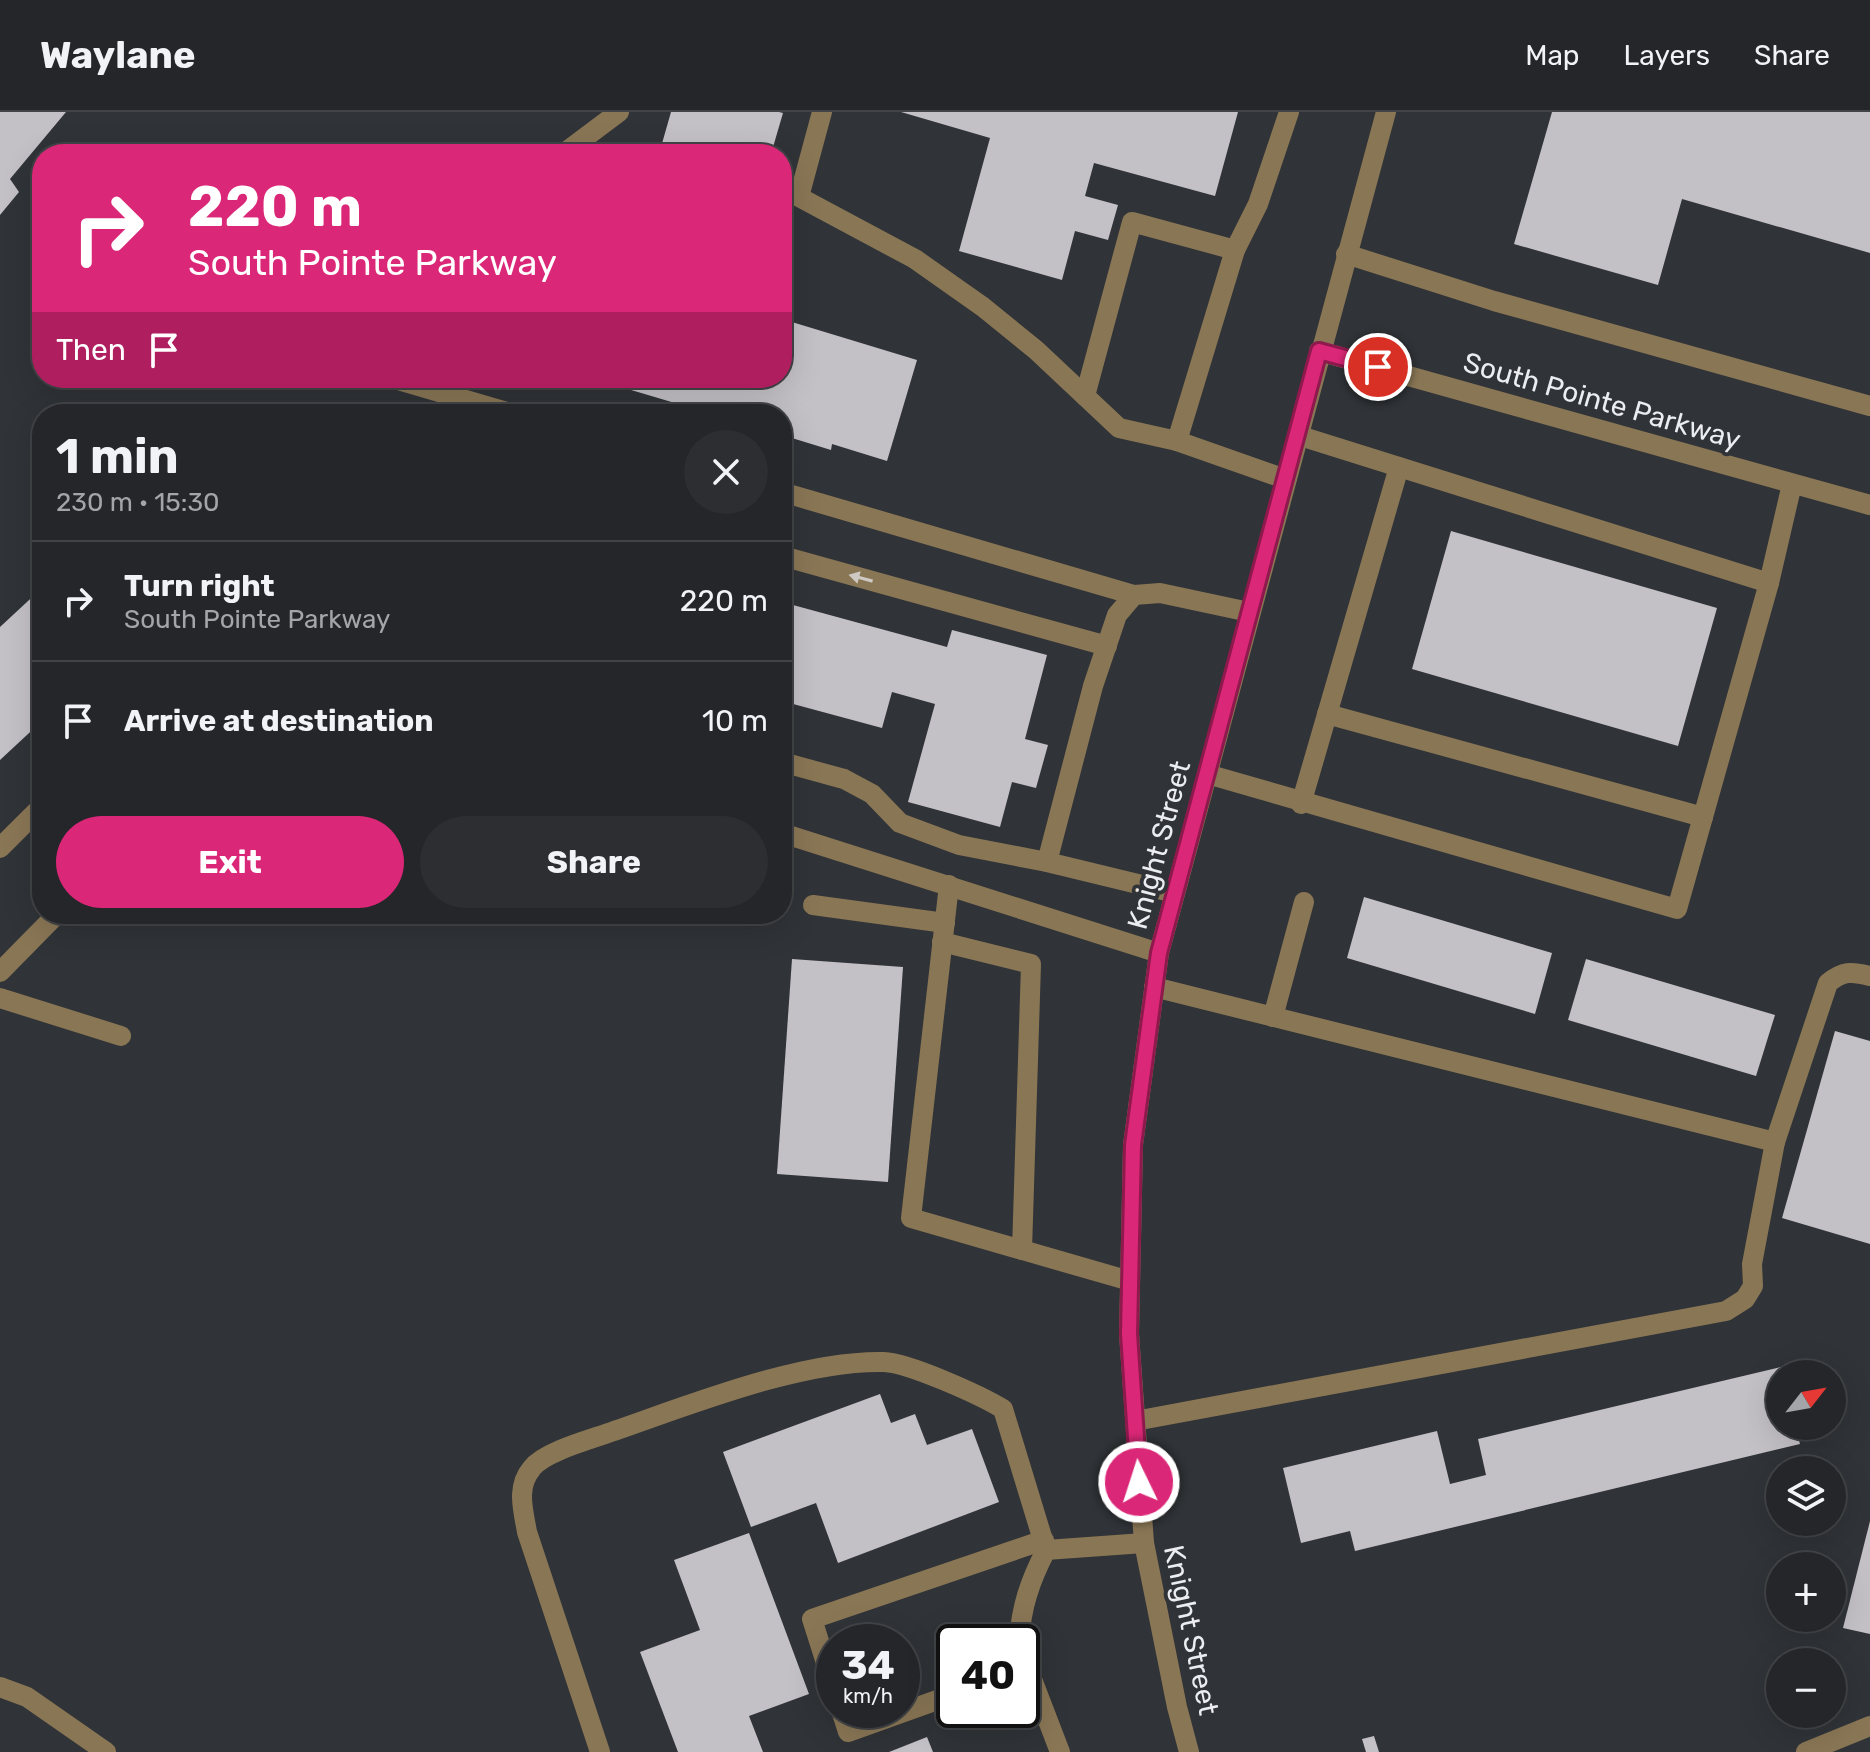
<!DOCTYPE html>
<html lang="en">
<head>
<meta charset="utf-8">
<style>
	:root { --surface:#242629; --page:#2c2e31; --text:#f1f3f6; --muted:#a3a5a8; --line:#414346; --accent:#db2777 }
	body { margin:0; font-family:Rubik,sans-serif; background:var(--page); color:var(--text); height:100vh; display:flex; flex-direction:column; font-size:30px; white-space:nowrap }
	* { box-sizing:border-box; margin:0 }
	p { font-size:26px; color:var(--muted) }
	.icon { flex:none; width:44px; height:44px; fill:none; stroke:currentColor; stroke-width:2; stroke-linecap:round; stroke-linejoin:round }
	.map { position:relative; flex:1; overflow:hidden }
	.drawer { position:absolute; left:32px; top:292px; width:760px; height:520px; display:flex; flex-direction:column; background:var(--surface); border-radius:32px; box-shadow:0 8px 32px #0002,0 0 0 2px var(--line) }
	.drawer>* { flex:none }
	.guide { position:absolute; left:32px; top:32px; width:760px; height:244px; border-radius:32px; box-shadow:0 8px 32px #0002,0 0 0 2px var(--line); background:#db2777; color:#fff; overflow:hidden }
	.needle { width:52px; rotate:59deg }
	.fabs { position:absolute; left:1766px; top:1248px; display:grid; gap:16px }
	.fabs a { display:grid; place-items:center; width:80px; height:80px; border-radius:50%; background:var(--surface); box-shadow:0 8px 32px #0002,0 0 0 2px var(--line); font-size:40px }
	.speed { position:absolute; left:816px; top:1512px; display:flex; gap:16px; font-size:40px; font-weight:700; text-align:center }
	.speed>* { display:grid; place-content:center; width:104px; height:104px; border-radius:50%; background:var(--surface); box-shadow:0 8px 32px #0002,0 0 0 2px var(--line); line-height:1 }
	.speed small { font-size:20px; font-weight:400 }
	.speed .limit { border:4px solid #111; border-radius:12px; background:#fff; color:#111 }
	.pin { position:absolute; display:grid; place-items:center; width:68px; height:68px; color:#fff; margin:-34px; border:4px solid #fff; border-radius:50%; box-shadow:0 2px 8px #0007 }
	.me { position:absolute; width:88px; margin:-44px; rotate:356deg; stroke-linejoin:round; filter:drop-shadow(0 0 6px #0008) }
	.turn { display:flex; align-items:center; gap:28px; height:168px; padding:0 24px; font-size:36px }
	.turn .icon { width:104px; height:104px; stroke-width:2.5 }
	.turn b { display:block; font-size:56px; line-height:68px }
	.then { display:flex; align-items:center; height:76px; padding:0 24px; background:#0003; gap:16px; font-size:30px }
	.round { display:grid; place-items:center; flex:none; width:84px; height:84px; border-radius:42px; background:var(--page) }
	.head { display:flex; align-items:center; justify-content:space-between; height:136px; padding:0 24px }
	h1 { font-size:48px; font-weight:700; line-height:60px }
	.button { display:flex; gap:16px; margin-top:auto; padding:16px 24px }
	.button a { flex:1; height:92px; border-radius:48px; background:var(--accent); color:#fff; font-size:32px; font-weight:700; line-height:92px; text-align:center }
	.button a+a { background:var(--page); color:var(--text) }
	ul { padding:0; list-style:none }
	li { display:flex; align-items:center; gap:24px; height:120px; padding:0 24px; border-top:2px solid var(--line) }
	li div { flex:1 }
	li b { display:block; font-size:30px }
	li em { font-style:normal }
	header { display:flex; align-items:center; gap:48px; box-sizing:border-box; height:112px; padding:0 40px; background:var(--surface); border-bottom:2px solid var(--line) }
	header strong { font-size:38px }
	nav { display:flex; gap:44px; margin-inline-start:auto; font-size:28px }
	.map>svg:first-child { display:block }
	.building { fill:#c3c0c6 }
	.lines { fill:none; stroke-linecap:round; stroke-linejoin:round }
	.minor { stroke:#897655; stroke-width:20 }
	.oneway { fill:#cec9c2 }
	.route-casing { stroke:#8e194d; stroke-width:20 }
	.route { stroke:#db2777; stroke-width:14 }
	.labels { text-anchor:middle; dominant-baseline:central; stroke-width:8; stroke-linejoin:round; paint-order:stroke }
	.street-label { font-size:28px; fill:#ebedf0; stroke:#303337 }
</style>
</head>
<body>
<header>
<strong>Waylane</strong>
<nav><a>Map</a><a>Layers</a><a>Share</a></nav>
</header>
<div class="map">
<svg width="1870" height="1640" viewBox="0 0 1870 1640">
	<rect width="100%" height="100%" fill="#303337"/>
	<g class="building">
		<path d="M0 0H66L10 67 19 80 0 103Z"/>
		<path d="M671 0H779L783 1 771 42H659Z"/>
		<path d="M901 0H1238L1215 84 1094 51 1085 84 1118 93 1108 128 1075 119 1062 168 959 139 990 26Z"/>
		<path d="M1552 0H1870V141L1682 87 1658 173 1514 132Z"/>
		<path d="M782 207 917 248 887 349 832 332 831 338 782 323V302H712L594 267 782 266Z"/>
		<path d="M1451 419 1717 496 1678 634 1412 557Z"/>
		<path d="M42 476V609L0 648V515Z"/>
		<path d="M782 490 947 535 952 518 1047 543 1025 627 1048 633 1036 676 1012 670 1000 715 908 690 935 592 892 580 882 616 782 589Z"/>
		<path d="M1364 785 1552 841 1535 902 1347 846Z"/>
		<path d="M792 847 903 855 888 1070 777 1062Z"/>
		<path d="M1586 847 1775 903 1756 964 1568 908Z"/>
		<path d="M1835 919 1870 929V1132L1782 1106Z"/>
		<path d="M1781 1255 1780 1314H1795L1800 1332 1355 1439 1350 1419 1301 1431 1283 1356 1437 1319 1450 1372 1486 1363 1478 1327Z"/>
		<path d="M880 1282 891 1311 915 1302 927 1333 972 1317 999 1390 838 1451 816 1391 751 1415 723 1340Z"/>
		<path d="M1870 1409V1522L1843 1516Z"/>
		<path d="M749 1421 809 1582 749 1604 763 1640H678L640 1540 700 1518 674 1448Z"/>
		<path d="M1374 1624 1379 1640H1366L1362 1627Z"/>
		<path d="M927 1625 933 1640H889Z"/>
	</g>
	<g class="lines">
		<g class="minor">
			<path d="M822 0 799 85 915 147 983 195 1036 238 1119 316 1177 329"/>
			<path d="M563 42 619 0"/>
			<path d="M1346 142 1494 189 1870 294"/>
			<path d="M1319 239 1870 393"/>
			<path d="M391 266 514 302"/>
			<path d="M1085 284 1132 110 1235 138"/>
			<path d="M1285 367 1177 329 1235 138 1258 92 1289 0"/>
			<path d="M782 380 1134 483"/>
			<path d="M782 444 1107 534"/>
			<path d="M1769 471 1792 372"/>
			<path d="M1327 602 1703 705"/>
			<path d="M782 650 844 667 872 682 900 711 959 733 1047 750"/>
			<path d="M1207 662 1677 797 1769 471 1297 323"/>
			<path d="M1301 692 1399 355"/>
			<path d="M782 721 1159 841"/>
			<path d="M0 736 42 694"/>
			<path d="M949 773 911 1106 1130 1169"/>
			<path d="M1175 781 1047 750 1093 574 1117 503 1134 483 1160 481 1249 500"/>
			<path d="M813 793 945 811"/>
			<path d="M942 830 1031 852 1022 1138"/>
			<path d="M0 860 57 802"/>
			<path d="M1154 875 1775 1030"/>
			<path d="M0 886 121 924"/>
			<path d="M1273 905 1304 790"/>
			<path d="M1135 1309 1726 1199 1745 1187 1753 1174 1752 1152 1775 1030 1828 871C1843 859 1851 859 1870 864"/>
			<path d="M1046 1438 1144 1431"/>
			<path d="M1022 1541 1060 1640"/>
			<path d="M0 1575 27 1585 106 1640"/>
			<path d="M834 1576 812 1507 1044 1428"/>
			<path d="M841 1598 848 1620 954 1582"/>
			<path d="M600 1640 527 1420C523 1397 516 1375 532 1356 545 1339 593 1327 614 1319 692 1292 802 1248 884 1250 909 1251 980 1283 1003 1297L1046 1438C1030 1469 1021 1495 1019 1530"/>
			<path d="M1189 1640 1177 1595 1144 1431 1129 1222 1133 1033 1159 841 1386 0"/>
			<path d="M1806 1640 1870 1614"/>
		</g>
	</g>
	<defs><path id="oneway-solid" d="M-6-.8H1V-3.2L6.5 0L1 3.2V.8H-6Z" transform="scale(2)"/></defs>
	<use class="oneway" href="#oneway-solid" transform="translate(861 466) rotate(-165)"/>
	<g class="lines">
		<defs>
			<path id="route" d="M1139 1370 1129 1222 1133 1033 1159 841 1319 239 1378 255"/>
		</defs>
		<use href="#route" class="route-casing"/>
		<use href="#route" class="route"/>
	</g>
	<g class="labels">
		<g class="street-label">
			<text transform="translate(1602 289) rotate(16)">South Pointe Parkway</text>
			<text transform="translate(1159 733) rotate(-75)">Knight Street</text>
			<text transform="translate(1191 1518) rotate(78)">Knight Street</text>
		</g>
	</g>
</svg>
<div class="fabs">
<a><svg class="needle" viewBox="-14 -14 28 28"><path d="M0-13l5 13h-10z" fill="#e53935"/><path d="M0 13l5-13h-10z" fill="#a3a5a8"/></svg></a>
<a><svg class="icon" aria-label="layers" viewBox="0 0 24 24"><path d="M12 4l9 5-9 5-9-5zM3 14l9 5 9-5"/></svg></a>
<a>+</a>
<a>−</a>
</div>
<div class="speed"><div>34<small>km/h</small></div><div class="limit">40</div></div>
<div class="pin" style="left:1378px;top:255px;background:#d93025"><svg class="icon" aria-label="arrive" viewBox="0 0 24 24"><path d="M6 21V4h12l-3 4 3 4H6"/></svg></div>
<svg class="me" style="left:1139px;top:1370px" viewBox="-20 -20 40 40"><circle r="17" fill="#db2777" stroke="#fff" stroke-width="3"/><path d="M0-11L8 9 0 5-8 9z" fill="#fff"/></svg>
<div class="guide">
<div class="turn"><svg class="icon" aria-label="right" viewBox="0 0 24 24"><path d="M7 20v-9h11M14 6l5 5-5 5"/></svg><div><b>220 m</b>South Pointe Parkway</div></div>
<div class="then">Then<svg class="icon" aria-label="arrive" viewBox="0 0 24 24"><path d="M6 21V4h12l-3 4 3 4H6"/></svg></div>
</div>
<section class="drawer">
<div class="head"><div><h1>1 min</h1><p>230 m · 15:30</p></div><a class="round"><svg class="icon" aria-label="close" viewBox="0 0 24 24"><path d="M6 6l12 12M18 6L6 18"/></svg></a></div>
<ul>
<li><svg class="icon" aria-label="right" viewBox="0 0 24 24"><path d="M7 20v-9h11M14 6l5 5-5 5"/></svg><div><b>Turn right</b><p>South Pointe Parkway</p></div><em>220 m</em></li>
<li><svg class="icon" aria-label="arrive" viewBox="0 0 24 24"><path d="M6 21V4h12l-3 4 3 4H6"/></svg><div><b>Arrive at destination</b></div><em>10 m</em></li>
</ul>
<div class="button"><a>Exit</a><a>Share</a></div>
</section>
</div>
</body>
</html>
